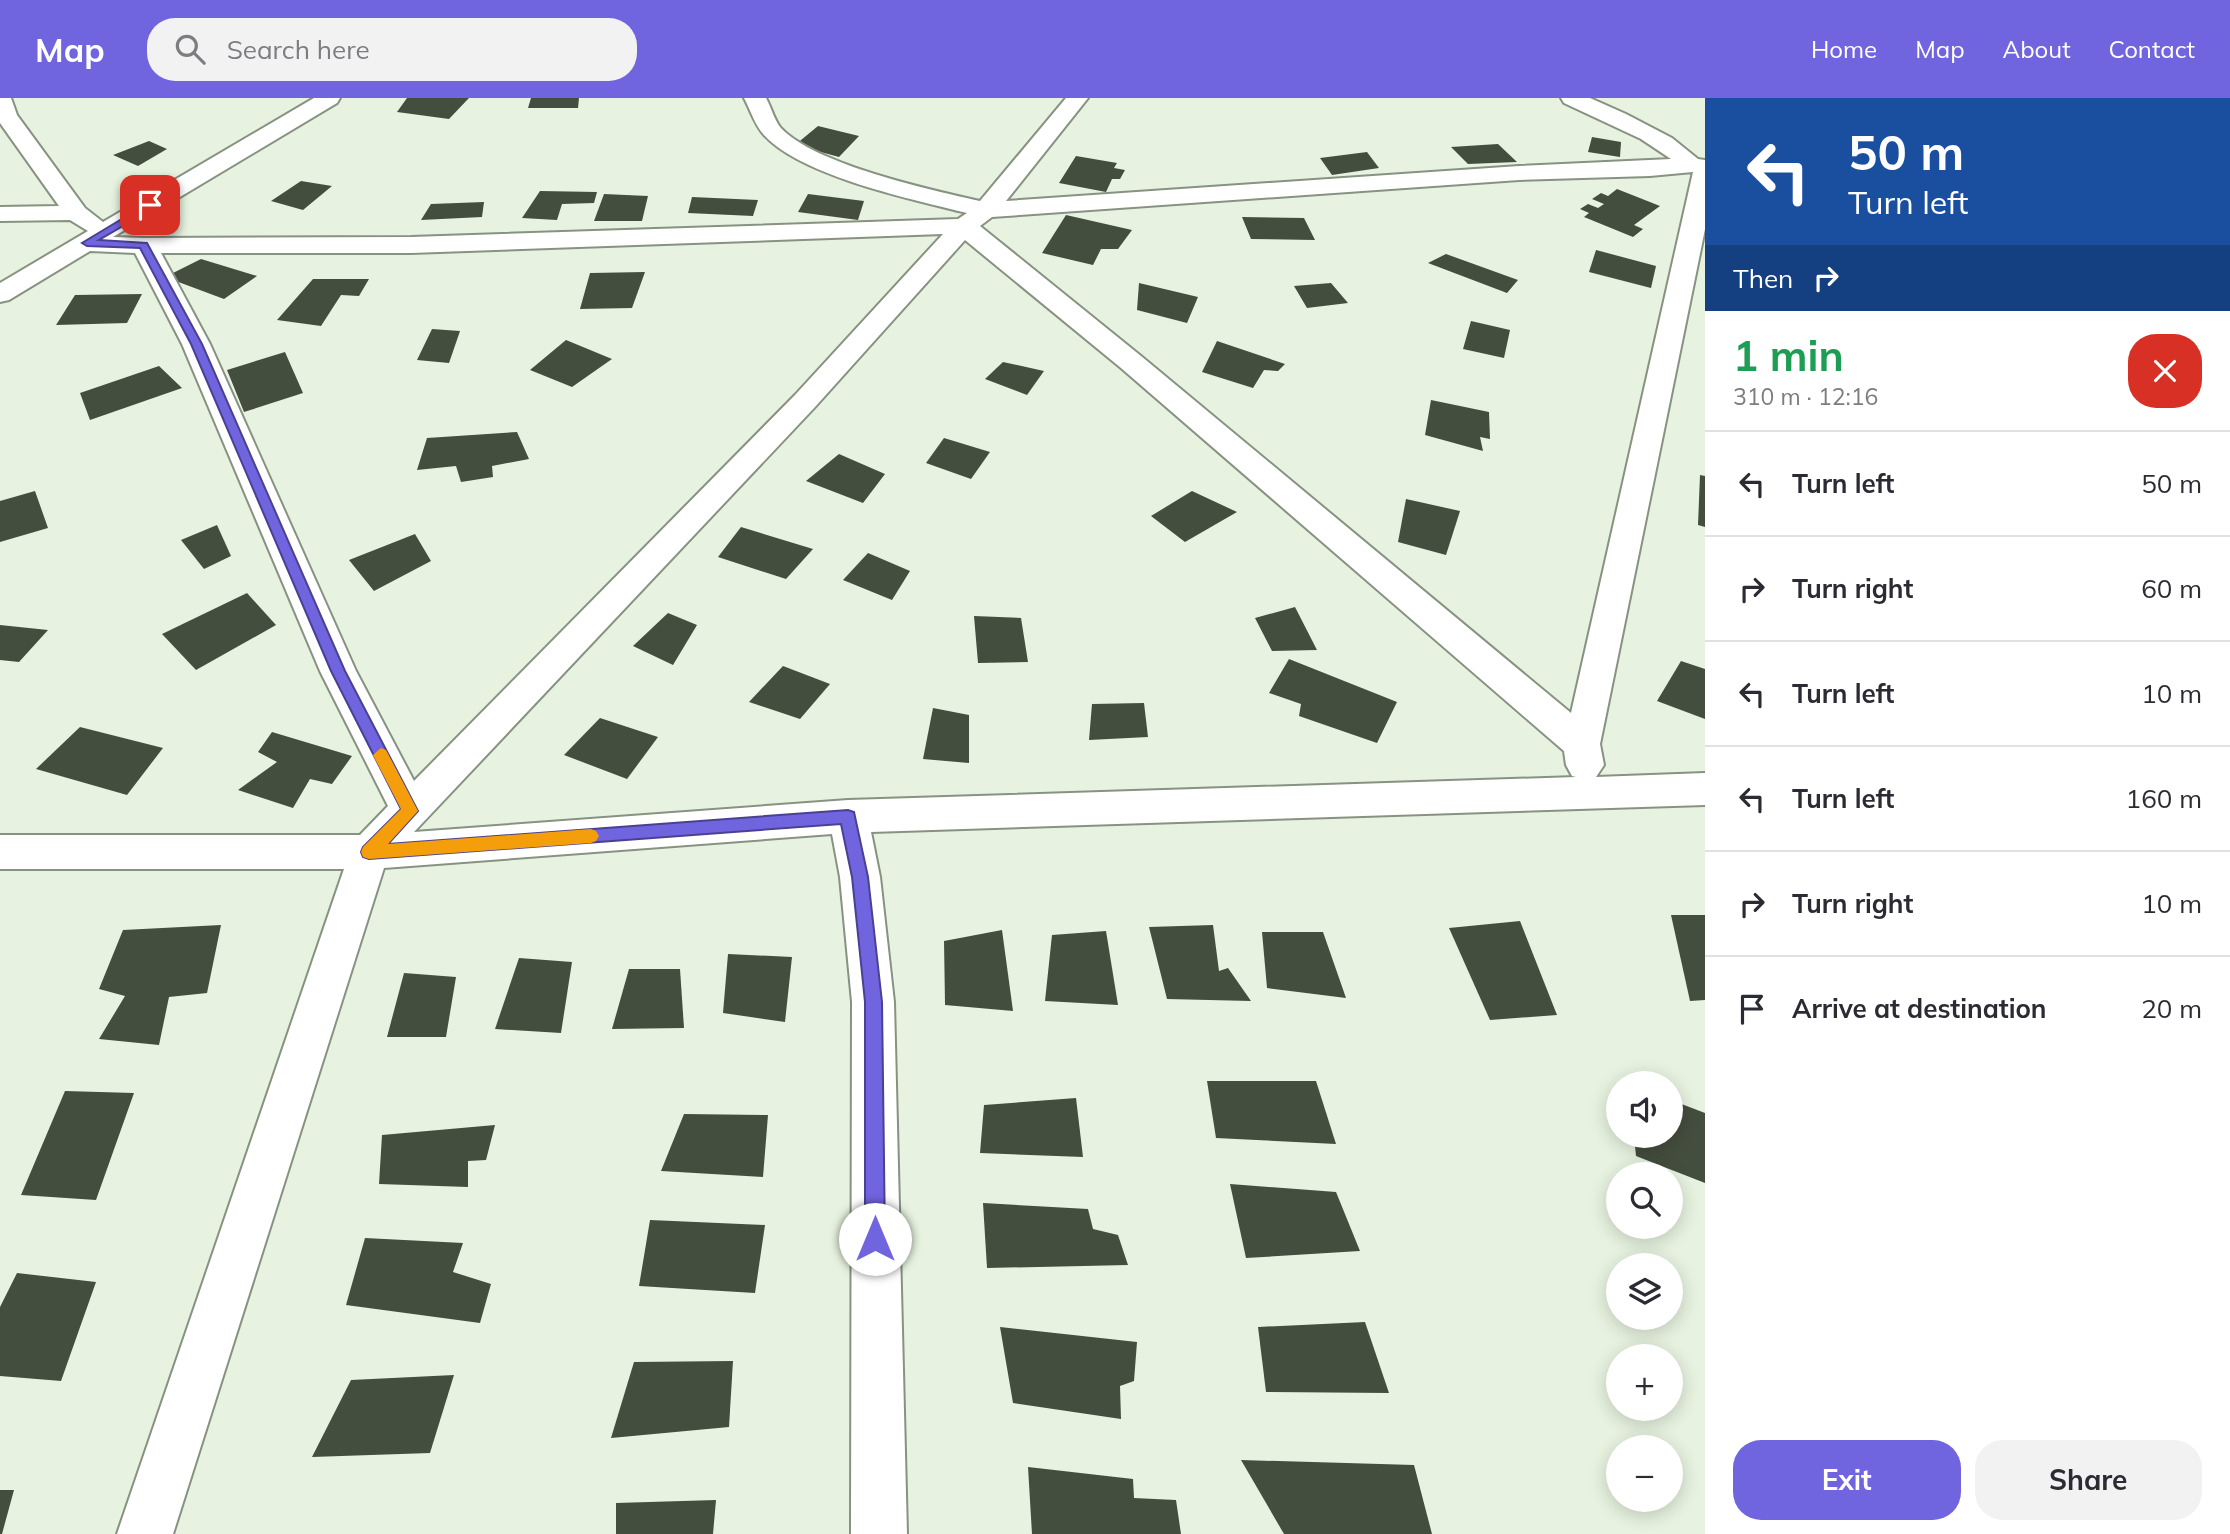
<!DOCTYPE html>
<html lang="en">
<head>
<meta charset="utf-8">
<style>
	:root { --surface:#fff; --page:#f2f2f3; --text:#2b2b33; --muted:#7c7c81; --line:#e1e1e2; --accent:#7164df }
	body { margin:0; font-family:Mulish,sans-serif; background:var(--page); color:var(--text); height:100vh; display:flex; flex-direction:column; font-size:26px; white-space:nowrap }
	* { box-sizing:border-box; margin:0 }
	p { font-size:23px; color:var(--muted) }
	.icon { flex:none; width:38px; height:38px; fill:none; stroke:currentColor; stroke-width:2; stroke-linecap:round; stroke-linejoin:round }
	.map { position:relative; flex:1; overflow:hidden }
	.details { display:flex; flex-direction:column; background:var(--surface); width:525px }
	.details>* { flex:none }
	.banner { background:#1a4fa0; color:#fff; overflow:hidden }
	.fabs { position:absolute; left:1606px; top:973px; display:grid; gap:14px }
	.fabs a { display:grid; place-items:center; width:77px; height:77px; border-radius:50%; background:var(--surface); box-shadow:0 4px 18px #0003; font-size:35px }
	.pin { position:absolute; display:grid; place-items:center; width:60px; height:60px; color:#fff; margin:-30px; border-radius:14px; box-shadow:0 4px 10px #0006 }
	.me { position:absolute; width:77px; margin:-38px; rotate:0deg; stroke-linejoin:round; filter:drop-shadow(0 0 5px #0008) }
	.turn { display:flex; align-items:center; gap:24px; height:147px; padding:0 28px; font-size:32px }
	.turn .icon { width:91px; height:91px; stroke-width:2.5 }
	.turn b { display:block; font-size:49px; line-height:60px }
	.then { display:flex; align-items:center; height:66px; padding:0 28px; background:#0003; gap:14px; font-size:26px }
	.round { display:grid; place-items:center; flex:none; width:74px; height:74px; border-radius:28px; background:var(--page) }
	.overview { display:flex; align-items:center; justify-content:space-between; height:119px; padding:0 28px }
	h1 { font-size:42px; font-weight:700; line-height:52px; color:#1e9e55 }
	.action { display:flex; gap:14px; margin-top:auto; padding:14px 28px }
	.action a { flex:1; height:80px; border-radius:28px; background:var(--accent); color:#fff; font-size:28px; font-weight:700; line-height:80px; text-align:center }
	.action a+a { background:var(--page); color:var(--text) }
	ul { padding:0; list-style:none }
	li { display:flex; align-items:center; gap:21px; height:105px; padding:0 28px; border-top:2px solid var(--line) }
	li div { flex:1 }
	li b { display:block; font-size:26px }
	li em { font-style:normal }
	header { display:flex; align-items:center; gap:42px; box-sizing:border-box; height:98px; padding:0 35px; background:var(--accent); color:#fff }
	header strong { font-size:33px }
	nav { display:flex; gap:38px; margin-inline-start:auto; font-size:24px }
	.search { width:490px; height:63px; background:var(--page); display:flex; align-items:center; gap:18px; box-sizing:border-box; padding:0 24px; border-radius:28px; color:var(--muted); font-size:26px }
	main { display:flex; flex:1; min-height:0 }
	.map>svg:first-child { display:block }
	.building { fill:#444e3e }
	.lines { fill:none; stroke-linecap:round; stroke-linejoin:round }
	.street-casing { stroke:#879281; stroke-width:4 }
	.street { fill:#fff; fill-rule:evenodd }
	.route { fill:#7164df; stroke:#494191; stroke-width:2 }
	.slow { fill:#f59e0b }
</style>
</head>
<body>
<header>
<strong>Map</strong>
<div class="search"><svg class="icon" aria-label="search" viewBox="0 0 24 24"><circle cx="10" cy="10" r="6"/><path d="M15 15l6 6"/></svg>Search here</div>
<nav><a>Home</a><a>Map</a><a>About</a><a>Contact</a></nav>
</header>
<main>
<div class="map">
<svg width="1705" height="1436" viewBox="0 0 1705 1436">
	<rect width="100%" height="100%" fill="#e7f3e0"/>
	<g class="building">
		<path d="M407 0H469L449 21 397 14Z"/>
		<path d="M531 0H579L578 10H528Z"/>
		<path d="M818 28 859 38 839 59 795 47Z"/>
		<path d="M1592 39 1621 44 1620 59 1588 54Z"/>
		<path d="M149 43 167 51 138 68 113 57Z"/>
		<path d="M1498 46 1517 64 1468 66 1451 49Z"/>
		<path d="M1367 54 1379 70 1332 77 1320 60Z"/>
		<path d="M1076 58 1117 65 1114 70 1125 72 1120 81H1112L1106 94 1059 85Z"/>
		<path d="M301 83 332 88 303 112 271 103Z"/>
		<path d="M1617 91 1660 108 1634 127 1643 131 1633 139 1584 119 1589 115 1580 111 1588 106 1598 110 1604 106 1592 101 1601 95 1608 98Z"/>
		<path d="M540 93 597 94 594 105 562 106 557 122 522 120Z"/>
		<path d="M604 96 648 98 642 123H594Z"/>
		<path d="M808 96 864 103 858 122 798 114Z"/>
		<path d="M692 99 758 102 753 118 688 115Z"/>
		<path d="M484 104 482 119 421 122 431 106Z"/>
		<path d="M1066 117 1132 132 1118 151H1101L1093 167 1042 155Z"/>
		<path d="M1242 119 1304 120 1315 142 1251 141Z"/>
		<path d="M1596 152 1656 168 1651 190 1589 174Z"/>
		<path d="M1446 156 1518 182 1507 195 1428 165Z"/>
		<path d="M201 161 257 178 224 201 165 179Z"/>
		<path d="M645 174 632 210 580 211 590 175Z"/>
		<path d="M313 181H369L359 198 341 197 321 228 277 222Z"/>
		<path d="M1139 185 1198 199 1187 225 1137 212Z"/>
		<path d="M1331 185 1348 205 1307 210 1294 188Z"/>
		<path d="M142 196 127 225 56 227 75 197Z"/>
		<path d="M1471 223 1510 232 1504 260 1463 251Z"/>
		<path d="M432 231 460 233 449 265 417 262Z"/>
		<path d="M566 242 612 261 572 289 530 272Z"/>
		<path d="M1217 243 1285 266 1278 273 1264 272 1253 290 1202 274Z"/>
		<path d="M285 254 303 295 244 314 227 272Z"/>
		<path d="M1003 264 1044 273 1027 297 985 281Z"/>
		<path d="M159 268 182 290 90 322 80 295Z"/>
		<path d="M1431 302 1489 314 1490 341 1480 339 1483 353 1425 337Z"/>
		<path d="M517 334 529 361 492 368 493 379 461 384 456 368 417 372 427 340Z"/>
		<path d="M944 340 990 354 971 381 926 365Z"/>
		<path d="M839 356 885 376 863 405 806 383Z"/>
		<path d="M1700 377 1705 378V429L1698 427Z"/>
		<path d="M35 393 48 430 0 444V403Z"/>
		<path d="M1192 393 1237 414 1185 444 1151 418Z"/>
		<path d="M1406 401 1460 413 1446 457 1398 444Z"/>
		<path d="M217 427 231 458 204 471 181 442Z"/>
		<path d="M741 429 813 451 786 481 718 459Z"/>
		<path d="M415 436 431 463 374 493 349 462Z"/>
		<path d="M868 455 910 473 892 502 843 482Z"/>
		<path d="M247 495 276 527 196 572 162 536Z"/>
		<path d="M1295 509 1317 552 1272 553 1255 520Z"/>
		<path d="M668 515 697 527 673 567 633 548Z"/>
		<path d="M974 518 1021 520 1028 564 978 565Z"/>
		<path d="M0 527 48 532 19 564 0 562Z"/>
		<path d="M1289 561 1397 604 1377 645 1299 618 1301 606 1269 595Z"/>
		<path d="M1681 563 1705 571V621L1657 603Z"/>
		<path d="M783 568 830 586 800 621 749 604Z"/>
		<path d="M1144 605 1148 639 1089 642 1092 606Z"/>
		<path d="M933 610 969 617V665L923 661Z"/>
		<path d="M600 620 658 639 627 681 564 657Z"/>
		<path d="M80 629 163 650 127 697 36 671Z"/>
		<path d="M272 634 352 658 332 686 310 681 293 710 238 692 277 664 258 654Z"/>
		<path d="M1671 817H1705V902L1690 903Z"/>
		<path d="M1520 823 1557 917 1490 922 1449 830Z"/>
		<path d="M221 827 207 895 169 899 159 947 99 941 125 898 99 891 123 832Z"/>
		<path d="M1213 827 1219 873 1228 870 1251 903 1167 901 1149 829Z"/>
		<path d="M1002 832 1013 913 945 907 944 843Z"/>
		<path d="M1106 833 1118 907 1045 903 1052 837Z"/>
		<path d="M1262 834H1323L1346 900 1267 890Z"/>
		<path d="M728 856 792 859 785 924 723 915Z"/>
		<path d="M519 860 572 864 561 935 495 931Z"/>
		<path d="M629 871H680L684 930 612 931Z"/>
		<path d="M404 875 456 879 446 939H387Z"/>
		<path d="M1207 983H1316L1336 1046 1216 1040Z"/>
		<path d="M65 993 134 995 96 1102 21 1097Z"/>
		<path d="M1076 1000 1083 1059 980 1055 984 1007Z"/>
		<path d="M1671 1002 1705 1015V1085L1636 1058 1634 1038H1671Z"/>
		<path d="M684 1016 768 1017 763 1079 661 1073Z"/>
		<path d="M495 1027 486 1062 468 1063V1089L379 1086 382 1037Z"/>
		<path d="M1230 1086 1336 1094 1360 1153 1246 1160Z"/>
		<path d="M983 1105 1088 1111 1093 1131 1118 1137 1128 1167 987 1170Z"/>
		<path d="M650 1122 765 1127 755 1195 639 1188Z"/>
		<path d="M365 1140 463 1145 453 1174 491 1186 480 1225 346 1207Z"/>
		<path d="M17 1175 96 1184 61 1283 0 1278V1209Z"/>
		<path d="M1365 1224 1389 1295 1266 1294 1258 1229Z"/>
		<path d="M1000 1229 1137 1244 1134 1283 1120 1288 1121 1321 1013 1305Z"/>
		<path d="M733 1263 729 1329 611 1340 634 1264Z"/>
		<path d="M454 1277 430 1355 312 1359 351 1282Z"/>
		<path d="M1241 1362 1414 1367 1432 1436H1284Z"/>
		<path d="M1028 1369 1133 1381 1134 1400 1176 1402 1181 1436H1032Z"/>
		<path d="M0 1392H14L2 1436H0Z"/>
		<path d="M716 1402 713 1436H616V1405Z"/>
	</g>
	<g class="lines">
		<defs>
			<path id="street" d="M0 0H11L17 17 85 110 103 124 314 0H340L337 5 113 139 144 140 411 139 958 121 967 115C914 102 802 78 765 38 755 28 751 13 744 0H766C771 9 774 21 780 29 813 66 931 92 980 103L1066 0H1088L1006 103 1519 68 1671 61 1641 41 1564 5 1561 0H1590L1626 16 1672 40 1698 61 1705 62V131L1600 646 1604 667 1596 679 1705 675V707L871 734 880 779 894 904 907 1436H851L852 904 840 779 832 736 384 770 173 1436H117L344 771H0V737H360L388 708 320 573 182 246 135 155 90 153 9 202 0 204V185L88 133 70 122 0 123V109L59 108 0 25ZM1693 74 1571 615 1141 258 980 128 992 119 1519 82 1650 78ZM943 136 795 297 414 683 356 573 210 246 161 155H411ZM965 142 1121 270 1564 653 1566 667 1572 678 1576 679 848 702 414 734 815 309Z"/>
		</defs>
		<use href="#street" class="street-casing"/>
		<use href="#street" class="street"/>
	</g>
	<path class="route" d="M150 104 154 105V110L99 142 147 145 202 246 345 573 418 713 388 746 848 712 854 714 868 779 882 904 885 1141 882 1148 875 1151 868 1148 865 1141V904L852 779 841 726 369 761 363 759 361 754 363 749 401 711 331 573 191 246 140 150 87 148 82 145Z"/>
	<path class="slow" d="M381 650 386 652 418 713 388 746 591 731 596 733 599 738 596 743 591 745 369 761 363 759 361 754 363 749 401 711 373 657Z"/>
</svg>
<div class="fabs">
<a><svg class="icon" aria-label="sound" viewBox="0 0 24 24"><path d="M4 9h4l5-4v14l-5-4H4zM17 9q2 3 0 6"/></svg></a>
<a><svg class="icon" aria-label="search" viewBox="0 0 24 24"><circle cx="10" cy="10" r="6"/><path d="M15 15l6 6"/></svg></a>
<a><svg class="icon" aria-label="layers" viewBox="0 0 24 24"><path d="M12 4l9 5-9 5-9-5zM3 14l9 5 9-5"/></svg></a>
<a>+</a>
<a>−</a>
</div>
<div class="pin" style="left:150px;top:107px;background:#d93025"><svg class="icon" aria-label="arrive" viewBox="0 0 24 24"><path d="M6 21V4h12l-3 4 3 4H6"/></svg></div>
<svg class="me" style="left:875px;top:1141px" viewBox="-20 -20 40 40"><circle r="19" fill="#fff"/><path d="M0-13L10 11 0 6-10 11z" fill="#7164df"/></svg>
</div>
<section class="details">
<div class="banner">
<div class="turn"><svg class="icon" aria-label="left" viewBox="0 0 24 24"><path d="M17 20v-9H6M10 6l-5 5 5 5"/></svg><div><b>50 m</b>Turn left</div></div>
<div class="then">Then<svg class="icon" aria-label="right" viewBox="0 0 24 24"><path d="M7 20v-9h11M14 6l5 5-5 5"/></svg></div>
</div>
<div class="overview"><div><h1>1 min</h1><p>310 m · 12:16</p></div><a class="round" style="background:#d93025;color:#fff"><svg class="icon" aria-label="close" viewBox="0 0 24 24"><path d="M6 6l12 12M18 6L6 18"/></svg></a></div>
<ul>
<li><svg class="icon" aria-label="left" viewBox="0 0 24 24"><path d="M17 20v-9H6M10 6l-5 5 5 5"/></svg><div><b>Turn left</b></div><em>50 m</em></li>
<li><svg class="icon" aria-label="right" viewBox="0 0 24 24"><path d="M7 20v-9h11M14 6l5 5-5 5"/></svg><div><b>Turn right</b></div><em>60 m</em></li>
<li><svg class="icon" aria-label="left" viewBox="0 0 24 24"><path d="M17 20v-9H6M10 6l-5 5 5 5"/></svg><div><b>Turn left</b></div><em>10 m</em></li>
<li><svg class="icon" aria-label="left" viewBox="0 0 24 24"><path d="M17 20v-9H6M10 6l-5 5 5 5"/></svg><div><b>Turn left</b></div><em>160 m</em></li>
<li><svg class="icon" aria-label="right" viewBox="0 0 24 24"><path d="M7 20v-9h11M14 6l5 5-5 5"/></svg><div><b>Turn right</b></div><em>10 m</em></li>
<li><svg class="icon" aria-label="arrive" viewBox="0 0 24 24"><path d="M6 21V4h12l-3 4 3 4H6"/></svg><div><b>Arrive at destination</b></div><em>20 m</em></li>
</ul>
<div class="action"><a>Exit</a><a>Share</a></div>
</section>
</main>
</body>
</html>
